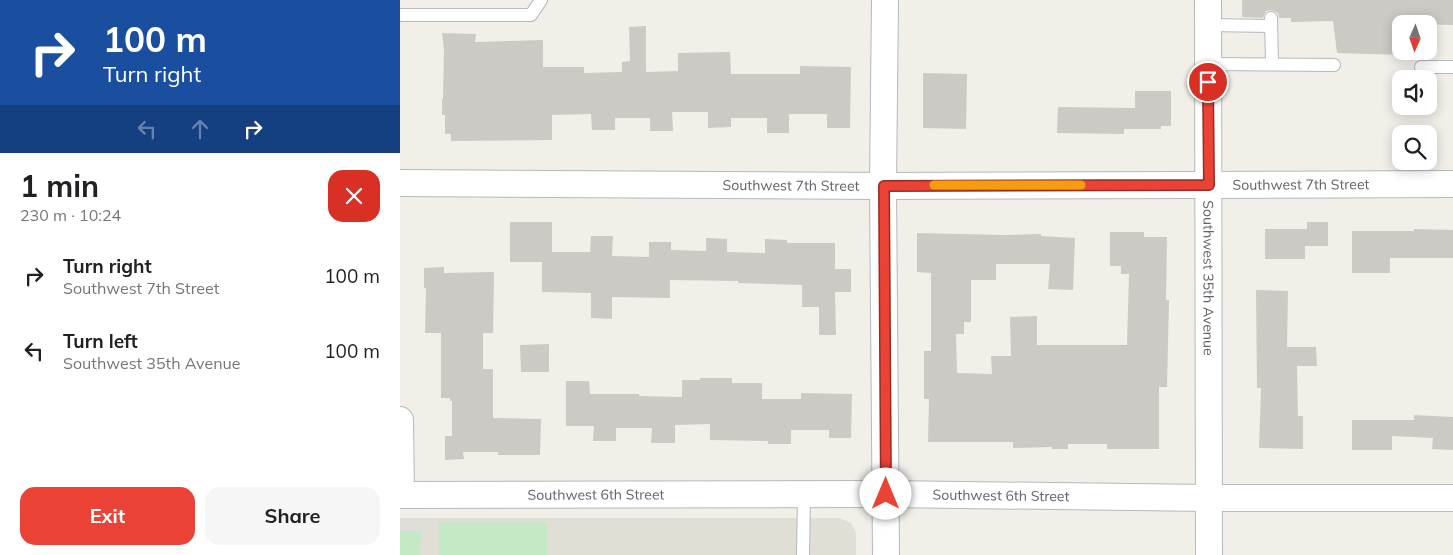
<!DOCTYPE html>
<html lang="en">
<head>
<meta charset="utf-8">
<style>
	:root { --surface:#fff; --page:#f6f6f6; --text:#202124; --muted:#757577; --accent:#ea4335 }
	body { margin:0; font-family:Mulish,sans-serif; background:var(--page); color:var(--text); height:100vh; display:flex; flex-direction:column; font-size:19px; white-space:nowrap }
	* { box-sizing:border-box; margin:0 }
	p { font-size:16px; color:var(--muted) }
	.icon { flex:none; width:28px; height:28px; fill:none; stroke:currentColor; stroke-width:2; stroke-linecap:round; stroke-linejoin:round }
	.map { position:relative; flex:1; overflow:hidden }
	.side { display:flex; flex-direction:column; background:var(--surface); width:400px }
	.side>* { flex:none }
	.top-card { background:#1a4fa0; color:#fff; overflow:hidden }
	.needle { width:32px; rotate:182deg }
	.tools { position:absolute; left:992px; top:15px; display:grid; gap:10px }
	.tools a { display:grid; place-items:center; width:45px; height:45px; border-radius:10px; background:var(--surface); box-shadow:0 2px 12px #0003; font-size:25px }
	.pin { position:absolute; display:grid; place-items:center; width:42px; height:42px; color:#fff; margin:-21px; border:2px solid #fff; border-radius:50%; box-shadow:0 1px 5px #0007 }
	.me { position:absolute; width:55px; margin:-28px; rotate:0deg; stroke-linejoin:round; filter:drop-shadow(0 0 4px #0008) }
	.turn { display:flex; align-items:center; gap:18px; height:105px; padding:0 20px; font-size:22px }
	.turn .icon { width:65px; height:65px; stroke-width:2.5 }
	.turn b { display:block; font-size:35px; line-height:42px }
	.lanes { display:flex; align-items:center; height:48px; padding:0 20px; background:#0003; justify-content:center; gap:25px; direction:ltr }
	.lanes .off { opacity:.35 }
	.round { display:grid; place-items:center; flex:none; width:52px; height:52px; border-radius:15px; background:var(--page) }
	.head { display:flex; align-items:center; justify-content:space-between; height:85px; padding:0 20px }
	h1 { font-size:30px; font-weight:700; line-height:38px }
	.action { display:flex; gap:10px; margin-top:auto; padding:10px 20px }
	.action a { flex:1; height:58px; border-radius:15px; background:var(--accent); color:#fff; font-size:20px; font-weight:700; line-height:58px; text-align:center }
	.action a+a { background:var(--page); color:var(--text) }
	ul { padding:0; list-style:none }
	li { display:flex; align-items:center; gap:15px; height:75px; padding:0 20px }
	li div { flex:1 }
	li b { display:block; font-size:19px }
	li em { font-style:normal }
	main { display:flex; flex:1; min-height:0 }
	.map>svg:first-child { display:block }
	.education { fill:#e1ded6 }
	.green { fill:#c5e8c5 }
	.building { fill:#cccac5 }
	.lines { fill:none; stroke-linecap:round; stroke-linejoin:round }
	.service-casing { stroke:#b5b8bc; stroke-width:14 }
	.minor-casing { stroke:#b5b8bc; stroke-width:28 }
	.service { stroke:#fff; stroke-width:12 }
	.minor { stroke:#fff; stroke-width:26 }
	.route-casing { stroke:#982c22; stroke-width:12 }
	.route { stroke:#ea4335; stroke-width:9 }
	.slow { stroke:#f59e0b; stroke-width:9 }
	.labels { text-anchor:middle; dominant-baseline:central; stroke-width:4; stroke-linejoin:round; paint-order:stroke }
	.street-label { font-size:14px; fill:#5f6368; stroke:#fff }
</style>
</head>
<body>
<main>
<section class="side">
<div class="top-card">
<div class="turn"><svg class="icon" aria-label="right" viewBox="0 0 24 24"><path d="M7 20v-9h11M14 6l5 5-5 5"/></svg><div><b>100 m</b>Turn right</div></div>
<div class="lanes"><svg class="icon off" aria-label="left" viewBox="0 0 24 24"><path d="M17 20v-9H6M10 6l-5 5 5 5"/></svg><svg class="icon off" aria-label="ahead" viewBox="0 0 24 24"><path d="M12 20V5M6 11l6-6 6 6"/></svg><svg class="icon" aria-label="right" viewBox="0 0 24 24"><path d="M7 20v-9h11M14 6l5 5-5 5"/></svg></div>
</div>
<div class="head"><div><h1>1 min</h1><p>230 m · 10:24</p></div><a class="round" style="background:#d93025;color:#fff"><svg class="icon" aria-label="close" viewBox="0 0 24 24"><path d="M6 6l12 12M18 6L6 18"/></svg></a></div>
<ul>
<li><svg class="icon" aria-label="right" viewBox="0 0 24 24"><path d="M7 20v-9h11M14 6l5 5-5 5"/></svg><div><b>Turn right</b><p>Southwest 7th Street</p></div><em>100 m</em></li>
<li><svg class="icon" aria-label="left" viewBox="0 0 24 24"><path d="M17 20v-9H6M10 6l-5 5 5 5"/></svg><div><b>Turn left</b><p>Southwest 35th Avenue</p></div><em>100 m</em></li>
</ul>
<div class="action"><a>Exit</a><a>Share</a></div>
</section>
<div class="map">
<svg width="1053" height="555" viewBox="0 0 1053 555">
	<rect width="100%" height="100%" fill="#f1efe8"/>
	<path class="education" d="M0 518H440L451 523 456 533V555H0Z"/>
	<g class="green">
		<rect x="39" y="522" width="108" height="33"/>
		<path d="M0 531H21L20 555H0Z"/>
	</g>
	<g class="building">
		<path d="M842 0H1053V25L1001 24V51H1003V55L937 53 933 21 891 22V18H879L878 13 871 10 866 11 863 18 842 17Z"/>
		<path d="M246 26V72L278 71V53L330 52 331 74H400V66L451 67 450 128H427V114H389V133H367V118H331V127L308 128V112H272L273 131H250V118H215V130H192L191 114 152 115V140L51 141V134H45V115H42V99H43L44 50 42 33 76 34 75 42 143 40V67H184V73L222 72V62L230 61 229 27Z"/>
		<path d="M523 73 567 74 566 129 523 128Z"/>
		<path d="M735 91H771V126H761V129H724V134L657 133 658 107 735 108Z"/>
		<path d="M110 222H152V252H190L191 236H213L212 256 249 257V242H271V250L306 251V238L327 239V252L365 253V239L387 240V243H435V269H451V292H435L436 335H419V307H402V285L338 283V281L270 280V298L212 297V319L191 318V293L142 292V262H110Z"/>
		<path d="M907 222H928V246H905V259H865V229H907Z"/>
		<path d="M1014 229 1053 230V258H990V273H952V231H1014Z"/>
		<path d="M710 232H744V237H767L766 300H769L767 387H759V449H707V444H668V449H652V447L613 448V442H528L529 399H524V351H531V273L517 272V233L605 235 641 234V236L675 238 673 290 648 289 650 264H596V280H571V322H564V334H556L557 373 592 374 591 356H611L610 317 637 316V345H727L729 274H721V266H710Z"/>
		<path d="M44 267V273L94 272 93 333H83V369H93V418L141 419 140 455H98V452H63L64 459 45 460V436H52V401H50V398H41V333H25L26 288H24V268Z"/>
		<path d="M856 290 888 291 887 347H916L917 366H897L898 416H903V449L859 448 861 388H857Z"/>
		<path d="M149 344V372H121L120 345Z"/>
		<path d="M300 378H332V383H362V399H401V393L452 394 451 438H429V430H391V444H368V441L310 440V424L275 425V443H251L252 428H216V441H193L194 426H166V381H189L190 394H239V396L282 397V380H300Z"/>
		<path d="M1014 415 1053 417V450L1032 449 1033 438 992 436V450H952V420H1014Z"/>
	</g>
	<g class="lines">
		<defs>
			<g id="service">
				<path d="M0 15H131L141 0"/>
				<path d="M871 18 872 64"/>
				<path d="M808 25 871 26"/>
				<path d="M808 64 934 65"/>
				<path d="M1021 67H1053"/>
				<path d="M403 555 404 495"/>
			</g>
			<g id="minor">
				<path d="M485 0 483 186 486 555"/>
				<path id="s1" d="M808 0 809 555"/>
				<path id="s2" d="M0 183 483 186 1053 184"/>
				<path d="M0 420 1 495"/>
				<path id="s3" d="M0 495 486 494 809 498H1053"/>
			</g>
		</defs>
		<use href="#service" class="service-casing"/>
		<use href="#minor" class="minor-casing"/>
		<use href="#service" class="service"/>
		<use href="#minor" class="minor"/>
	</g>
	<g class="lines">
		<defs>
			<path id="route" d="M486 494 484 186 809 185 808 82"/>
		</defs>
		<use href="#route" class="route-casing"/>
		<use href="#route" class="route"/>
		<path class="slow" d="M534 185H681"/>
	</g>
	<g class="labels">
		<g class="street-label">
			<text stroke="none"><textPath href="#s2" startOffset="391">Southwest 7th Street</textPath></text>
			<text stroke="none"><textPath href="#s2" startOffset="901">Southwest 7th Street</textPath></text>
			<text stroke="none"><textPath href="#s1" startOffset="278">Southwest 35th Avenue</textPath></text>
			<text stroke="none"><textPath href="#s3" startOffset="196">Southwest 6th Street</textPath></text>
			<text stroke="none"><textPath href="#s3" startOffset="601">Southwest 6th Street</textPath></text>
		</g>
	</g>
</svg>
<div class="tools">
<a><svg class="needle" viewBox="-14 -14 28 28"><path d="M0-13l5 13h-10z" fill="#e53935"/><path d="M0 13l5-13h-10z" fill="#757577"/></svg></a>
<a><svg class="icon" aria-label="sound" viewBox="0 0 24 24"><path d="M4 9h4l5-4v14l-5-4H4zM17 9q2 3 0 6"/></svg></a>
<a><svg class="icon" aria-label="search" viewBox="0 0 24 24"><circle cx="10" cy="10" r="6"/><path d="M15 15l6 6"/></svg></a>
</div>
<div class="pin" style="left:808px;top:82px;background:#d93025"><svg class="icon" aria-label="arrive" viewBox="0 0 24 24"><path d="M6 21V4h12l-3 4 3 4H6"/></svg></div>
<svg class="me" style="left:486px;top:494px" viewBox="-20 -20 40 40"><circle r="19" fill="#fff"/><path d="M0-13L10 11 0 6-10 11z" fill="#ea4335"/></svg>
</div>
</main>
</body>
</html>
